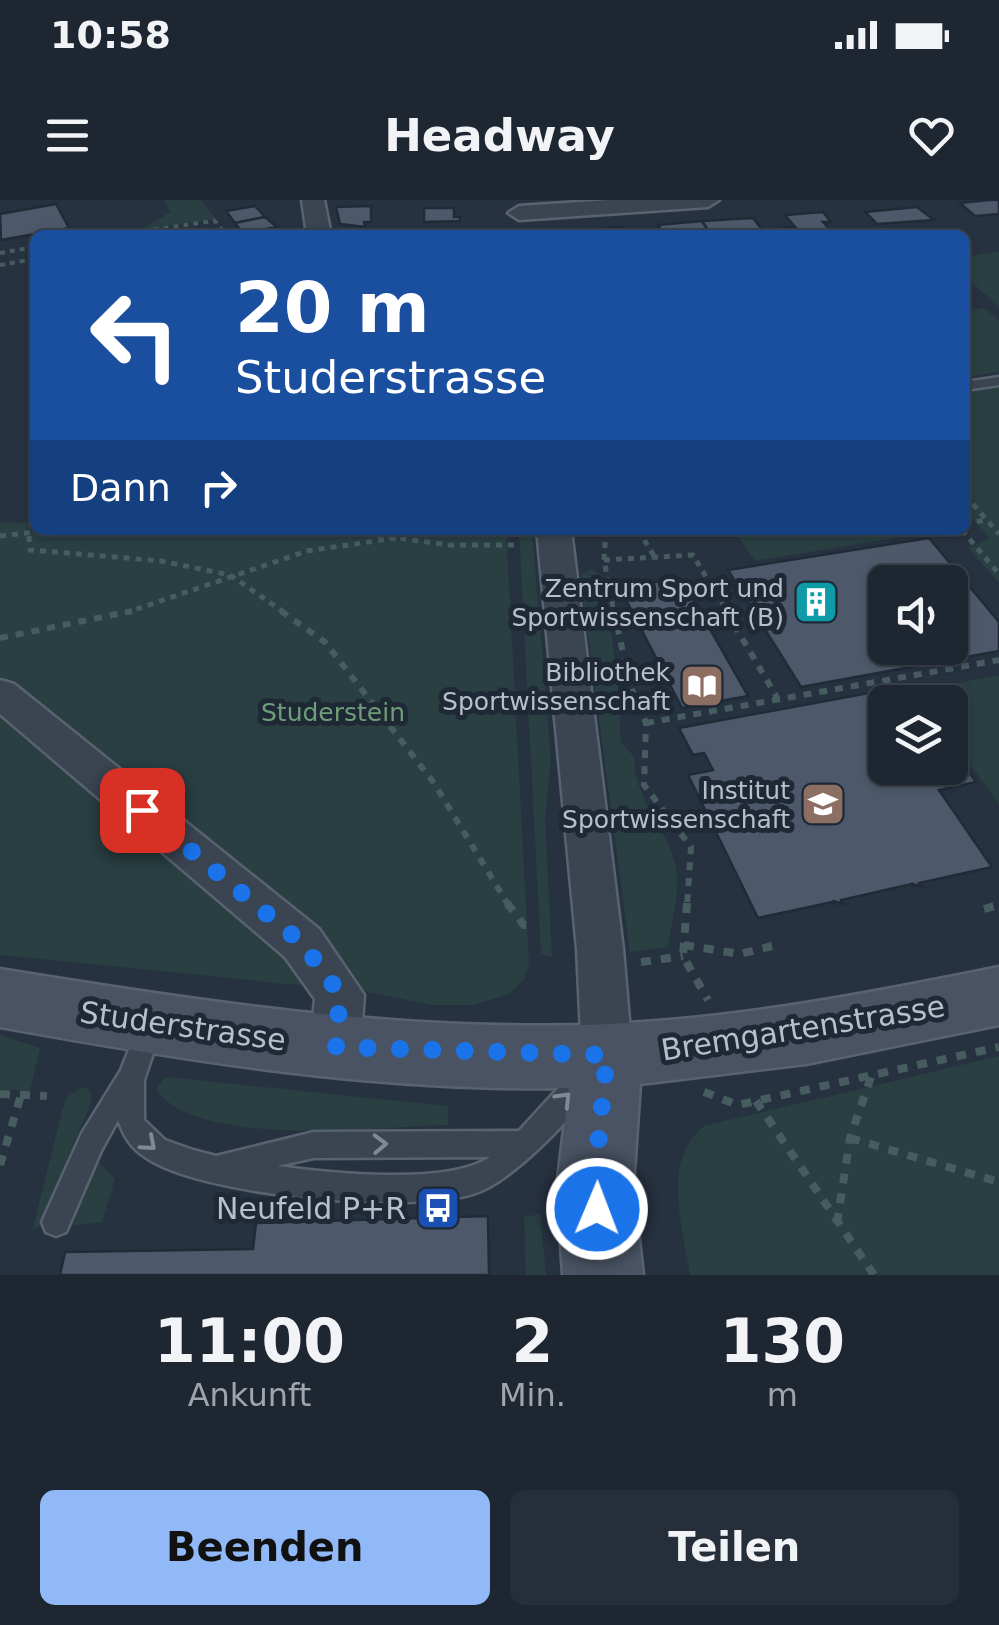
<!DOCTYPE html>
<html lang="de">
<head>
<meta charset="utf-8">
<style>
	:root { --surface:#1d2631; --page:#252e39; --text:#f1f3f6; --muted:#a0a5ab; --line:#3b434d; --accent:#91b9f7 }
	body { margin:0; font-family:"DejaVu Sans",sans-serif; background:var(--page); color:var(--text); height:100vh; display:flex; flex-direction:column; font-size:38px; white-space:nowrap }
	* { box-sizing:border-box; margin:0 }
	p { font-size:32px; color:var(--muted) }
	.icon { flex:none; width:55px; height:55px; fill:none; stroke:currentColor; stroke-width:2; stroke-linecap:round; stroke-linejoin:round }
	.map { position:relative; height:1075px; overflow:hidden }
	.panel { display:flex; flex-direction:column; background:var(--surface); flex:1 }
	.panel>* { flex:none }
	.top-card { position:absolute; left:30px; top:30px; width:940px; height:305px; border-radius:15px; box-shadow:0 2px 8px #0004,0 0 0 2px var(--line); background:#1a4fa0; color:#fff; overflow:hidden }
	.tools { position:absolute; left:868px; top:365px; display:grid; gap:20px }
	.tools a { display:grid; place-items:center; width:100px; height:100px; border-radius:15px; background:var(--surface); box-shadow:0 2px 8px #0004,0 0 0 2px var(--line); font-size:50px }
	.pin { position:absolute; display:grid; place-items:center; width:85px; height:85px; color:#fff; margin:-42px; border-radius:20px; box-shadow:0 5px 15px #0006 }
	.me { position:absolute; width:110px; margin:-55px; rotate:1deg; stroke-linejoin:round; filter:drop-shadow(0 0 8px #0008) }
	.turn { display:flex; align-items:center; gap:35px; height:210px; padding:0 40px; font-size:45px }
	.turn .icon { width:130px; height:130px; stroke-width:2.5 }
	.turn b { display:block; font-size:70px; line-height:85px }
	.then { display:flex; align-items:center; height:95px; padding:0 40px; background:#0003; gap:20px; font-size:38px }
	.eta { display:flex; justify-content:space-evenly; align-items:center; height:170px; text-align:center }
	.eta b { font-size:60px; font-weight:800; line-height:70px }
	.action { display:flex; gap:20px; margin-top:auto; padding:20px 40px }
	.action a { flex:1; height:115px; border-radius:15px; background:var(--accent); color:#111; font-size:40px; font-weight:800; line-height:115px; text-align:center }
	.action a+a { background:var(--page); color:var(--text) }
	.status { display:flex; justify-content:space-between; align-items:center; height:70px; padding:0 50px; background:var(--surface); direction:ltr }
	.status svg { height:28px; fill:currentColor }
	header { display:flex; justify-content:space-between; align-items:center; height:130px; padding:0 40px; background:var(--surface); font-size:45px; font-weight:800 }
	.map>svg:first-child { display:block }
	.green { fill:#293f42 }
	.building { fill:#4d596a; stroke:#212b38; stroke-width:2.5; fill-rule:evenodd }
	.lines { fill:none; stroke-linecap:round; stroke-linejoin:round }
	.lane-casing { stroke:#59626e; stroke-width:5 }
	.street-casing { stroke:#59626e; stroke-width:5 }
	.secondary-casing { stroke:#59626e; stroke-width:5 }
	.path-far3 { stroke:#475c5f; stroke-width:4; stroke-dasharray:5 5; stroke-linecap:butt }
	.path-far2 { stroke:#475c5f; stroke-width:5; stroke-dasharray:6 6; stroke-linecap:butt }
	.path-far1 { stroke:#475c5f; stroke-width:6; stroke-dasharray:8 8; stroke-linecap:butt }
	.path { stroke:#475c5f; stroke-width:8; stroke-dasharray:10 10; stroke-linecap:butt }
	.lane { fill:#3b4451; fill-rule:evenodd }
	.street { fill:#3b4451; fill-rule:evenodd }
	.secondary { fill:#495364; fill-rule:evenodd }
	.oneway { stroke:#808894 }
	.route { stroke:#1a73e8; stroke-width:18; stroke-dasharray:0 32.4 }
	.labels { text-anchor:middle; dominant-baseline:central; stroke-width:10; stroke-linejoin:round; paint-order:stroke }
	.poi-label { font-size:25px; fill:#b8bfcb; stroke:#1f2936; text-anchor:end }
	.park-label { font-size:25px; fill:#6f9c79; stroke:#1f2936 }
	.near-street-label { font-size:30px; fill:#b8bfcb; stroke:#1f2936 }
	.near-poi-label { font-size:30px; fill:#b8bfcb; stroke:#1f2936; text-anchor:end }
</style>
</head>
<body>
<div class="status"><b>10:58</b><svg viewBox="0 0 49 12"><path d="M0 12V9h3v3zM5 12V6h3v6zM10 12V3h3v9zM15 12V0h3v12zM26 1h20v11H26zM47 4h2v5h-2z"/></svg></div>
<header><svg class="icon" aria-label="menu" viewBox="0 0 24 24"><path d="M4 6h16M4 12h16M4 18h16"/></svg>Headway<svg class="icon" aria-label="heart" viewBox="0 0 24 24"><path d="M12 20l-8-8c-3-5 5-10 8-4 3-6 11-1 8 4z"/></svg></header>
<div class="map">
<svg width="999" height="1075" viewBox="0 0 999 1075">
	<rect width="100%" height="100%" fill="#273241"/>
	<g class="green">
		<path d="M164 0H201L216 19 140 30 171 12Z"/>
		<path d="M999 52V106L965 77V56Z"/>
		<path d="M984 108 999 120V172L965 177V110Z"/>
		<path d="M999 181V383L968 348 990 338 965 310V191Z"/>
		<path d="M0 322 35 323V330H506L529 763 524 780 509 794 473 805H431L353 789 296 717 0 476Z"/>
		<path d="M519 330H532L551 560 545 619 552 757 541 754Z"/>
		<path d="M734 330H910L914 335 755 361Z"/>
		<path d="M591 369 602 375 617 473 621 542 634 557C634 603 675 635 677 677 678 699 671 725 668 747L630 752 581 383V375Z"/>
		<path d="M999 475V604L950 537V502H925L917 491Z"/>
		<path d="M0 514 267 740 299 751 307 786 0 755Z"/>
		<path d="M0 835 40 848 30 891 0 889Z"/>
		<path d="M999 856V1075H690C683 1030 661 959 704 926Z"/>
		<path d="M165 877 448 906V925C382 926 196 950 156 889Z"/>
		<path d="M82 887 90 890 92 900 39 1027 33 1028 62 911 67 897Z"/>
		<path d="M96 959 115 979 102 1022 66 1026Z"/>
		<path d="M540 1014 546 1075H526L524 1017Z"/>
	</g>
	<g class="building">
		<path d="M989 0H999V14L975 16 960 3Z"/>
		<path d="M56 4 69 28 1 40 0 14Z"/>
		<path d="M255 6 265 17 235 23 226 11Z"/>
		<path d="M371 6V22H364L365 27 340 24 336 7Z"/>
		<path d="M917 7 934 20 877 24 865 12Z"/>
		<path d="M424 8H454V17H460V21L424 22Z"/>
		<path d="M823 12 831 22H823L830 30 796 29 802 34 784 35 779 28 795 27 785 15Z"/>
		<path d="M265 17 277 27 243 33 235 23Z"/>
		<path d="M753 18 764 32 711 35 702 21Z"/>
		<path d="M702 21 711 35H664L658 25Z"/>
		<path d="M624 27 629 35H571V31Z"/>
		<path d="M929 338 999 422V451L801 487 728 370ZM885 382H950V448H885Z"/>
		<path d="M680 378 706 422 748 496 682 508 620 388Z"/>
		<path d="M907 486 919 502H885V568H950V546L976 582 939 590 992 667 919 683 922 687 913 684 915 689 912 684 841 700 843 704 834 701 835 706 833 702 758 718 688 575 713 570 704 553 693 555 679 528Z"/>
		<path d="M488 1016 489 1075H60L65 1052 253 1049 256 1023Z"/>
	</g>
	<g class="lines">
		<defs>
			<g id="lane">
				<path d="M999 177V185L965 190V182Z"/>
				<path d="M149 819 158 822 161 830 144 880V920L165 940 193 950 216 956 314 932 519 931 575 870 584 866 593 870 597 878C581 912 512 981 476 993 412 1015 200 996 145 957 130 947 124 936 118 920L101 951 66 1032 56 1036 46 1032 42 1022 82 933 121 870 140 822ZM490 957C447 986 329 973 277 966L314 958Z"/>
			</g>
			<g id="street">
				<path d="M302 0H324L331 35H307Z"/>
				<path d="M610 0H719L708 7 519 20 508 13 519 6Z"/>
				<path d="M537 330H571L623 749 632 855 625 871 607 878 589 871 582 855 577 749Z"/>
				<path d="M0 480 14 484 319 729 364 795 360 847 353 863 335 870 317 863 310 847 315 799 285 757 0 514Z"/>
			</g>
			<path id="secondary" d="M999 767V825L806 864 640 884 633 987 643 1075H563L557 987 569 888C377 892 188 861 0 827V769C202 802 405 833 610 824 741 818 871 793 999 767Z"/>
		</defs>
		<use href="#lane" class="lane-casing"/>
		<use href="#street" class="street-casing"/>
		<use href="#secondary" class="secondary-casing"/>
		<g class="path-far3">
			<path d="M114 35 215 21 226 35"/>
			<path d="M165 35 221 31"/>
			<path d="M0 53 35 47"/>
			<path d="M0 65 35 59"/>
		</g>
		<g class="path-far2">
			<path d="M965 295 999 334"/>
			<path d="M965 324 986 320"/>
			<path d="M341 330 449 345H514"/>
			<path d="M606 330 604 360 614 413"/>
			<path d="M638 330 656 359"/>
			<path d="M962 330 999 374"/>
			<path d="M0 336 53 330"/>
			<path d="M29 336 30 350 161 361 230 375 285 413"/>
			<path d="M604 360 693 355 728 413"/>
			<path d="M125 413 307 351 396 338"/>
		</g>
		<g class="path-far1">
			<path d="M281 411 325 442 434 583 509 706"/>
			<path d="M614 411 630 485 646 523 644 585 691 647 687 706"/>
			<path d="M726 411 778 499"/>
			<path d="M0 438 132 411"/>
			<path d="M646 523 999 460"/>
		</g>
		<g class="path">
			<path d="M507 703 524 725H534"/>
			<path d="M687 703 683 756 708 800"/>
			<path d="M984 709 999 705"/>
			<path d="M684 745 740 754 772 746"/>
			<path d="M641 762 683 756"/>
			<path d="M704 892 738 905 999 847"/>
			<path d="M0 894 47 896"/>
			<path d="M756 901 874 1075"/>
			<path d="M850 938 999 982"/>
			<path d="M0 965 21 895"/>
			<path d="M837 1023 850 938 871 877"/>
		</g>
		<use href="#lane" class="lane"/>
		<use href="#street" class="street"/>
		<use href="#secondary" class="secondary"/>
	</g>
	<defs><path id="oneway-chevron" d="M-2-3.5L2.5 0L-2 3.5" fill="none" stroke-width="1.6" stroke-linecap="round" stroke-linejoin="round" transform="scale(2.5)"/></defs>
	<g class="oneway">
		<use href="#oneway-chevron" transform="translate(564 899) rotate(-46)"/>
		<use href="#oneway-chevron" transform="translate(149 944) rotate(41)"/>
		<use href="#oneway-chevron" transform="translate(380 944) rotate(-2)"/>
	</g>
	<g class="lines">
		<path class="route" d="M142 610 302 743 340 794 336 847 607 855 594 986 597 1009"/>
	</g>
	<defs>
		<symbol id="building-square" viewBox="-11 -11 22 22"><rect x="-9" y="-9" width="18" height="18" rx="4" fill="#0f9aa8" stroke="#1f2936"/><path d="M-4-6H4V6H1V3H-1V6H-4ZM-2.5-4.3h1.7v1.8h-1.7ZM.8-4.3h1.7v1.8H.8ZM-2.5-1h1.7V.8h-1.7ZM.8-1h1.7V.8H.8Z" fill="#fff"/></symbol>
		<symbol id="library-square" viewBox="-11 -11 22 22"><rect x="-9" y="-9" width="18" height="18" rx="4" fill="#8d6e63" stroke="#1f2936"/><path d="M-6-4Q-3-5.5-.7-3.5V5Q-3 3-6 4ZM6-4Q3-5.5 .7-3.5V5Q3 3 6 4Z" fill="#fff"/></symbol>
		<symbol id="university-square" viewBox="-11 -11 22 22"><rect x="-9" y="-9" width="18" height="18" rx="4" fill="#8d6e63" stroke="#1f2936"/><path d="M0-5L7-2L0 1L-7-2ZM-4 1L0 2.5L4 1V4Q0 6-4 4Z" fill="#fff"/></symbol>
		<symbol id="bus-square" viewBox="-11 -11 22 22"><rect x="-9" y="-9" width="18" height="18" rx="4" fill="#1a4fb4" stroke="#1f2936"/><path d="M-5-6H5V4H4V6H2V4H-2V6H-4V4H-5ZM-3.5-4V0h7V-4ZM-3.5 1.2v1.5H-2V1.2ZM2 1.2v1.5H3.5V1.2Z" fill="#fff"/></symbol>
	</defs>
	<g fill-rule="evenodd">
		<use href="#building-square" x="791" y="377" width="50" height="50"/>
		<use href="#library-square" x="677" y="461" width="50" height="50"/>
		<use href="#university-square" x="798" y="579" width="50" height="50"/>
		<use href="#bus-square" x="413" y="983" width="50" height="50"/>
	</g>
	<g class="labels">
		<g class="poi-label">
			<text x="784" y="388">Zentrum Sport und<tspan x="784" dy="29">Sportwissenschaft (B)</tspan></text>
			<text x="670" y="472">Bibliothek<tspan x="670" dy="29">Sportwissenschaft</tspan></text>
			<text x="790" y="590">Institut<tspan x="790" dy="29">Sportwissenschaft</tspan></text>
		</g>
		<g class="park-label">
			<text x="333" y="512">Studerstein</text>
		</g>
		<g class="near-street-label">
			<text transform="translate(183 826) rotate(8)">Studerstrasse</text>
			<text transform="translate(803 828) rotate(-9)">Bremgartenstrasse</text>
		</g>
		<g class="near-poi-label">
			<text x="406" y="1008">Neufeld P+R</text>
		</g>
	</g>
</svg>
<div class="tools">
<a><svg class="icon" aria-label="sound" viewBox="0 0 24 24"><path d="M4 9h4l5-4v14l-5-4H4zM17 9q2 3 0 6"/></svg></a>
<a><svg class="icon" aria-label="layers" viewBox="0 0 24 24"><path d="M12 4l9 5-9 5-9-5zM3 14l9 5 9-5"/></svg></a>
</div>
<div class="pin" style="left:142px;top:610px;background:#d93025"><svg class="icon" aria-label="arrive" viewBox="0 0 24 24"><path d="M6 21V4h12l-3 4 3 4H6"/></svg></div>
<svg class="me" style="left:597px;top:1009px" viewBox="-20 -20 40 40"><circle r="17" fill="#1a73e8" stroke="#fff" stroke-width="3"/><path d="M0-11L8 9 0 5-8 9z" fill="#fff"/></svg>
<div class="top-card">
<div class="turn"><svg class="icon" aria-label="left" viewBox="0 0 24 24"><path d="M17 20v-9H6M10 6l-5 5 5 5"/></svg><div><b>20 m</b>Studerstrasse</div></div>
<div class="then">Dann<svg class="icon" aria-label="right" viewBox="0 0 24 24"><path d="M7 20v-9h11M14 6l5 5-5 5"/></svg></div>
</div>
</div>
<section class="panel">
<div class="eta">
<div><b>11:00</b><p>Ankunft</p></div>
<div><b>2</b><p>Min.</p></div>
<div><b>130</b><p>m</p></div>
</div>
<div class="action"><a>Beenden</a><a>Teilen</a></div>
</section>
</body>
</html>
